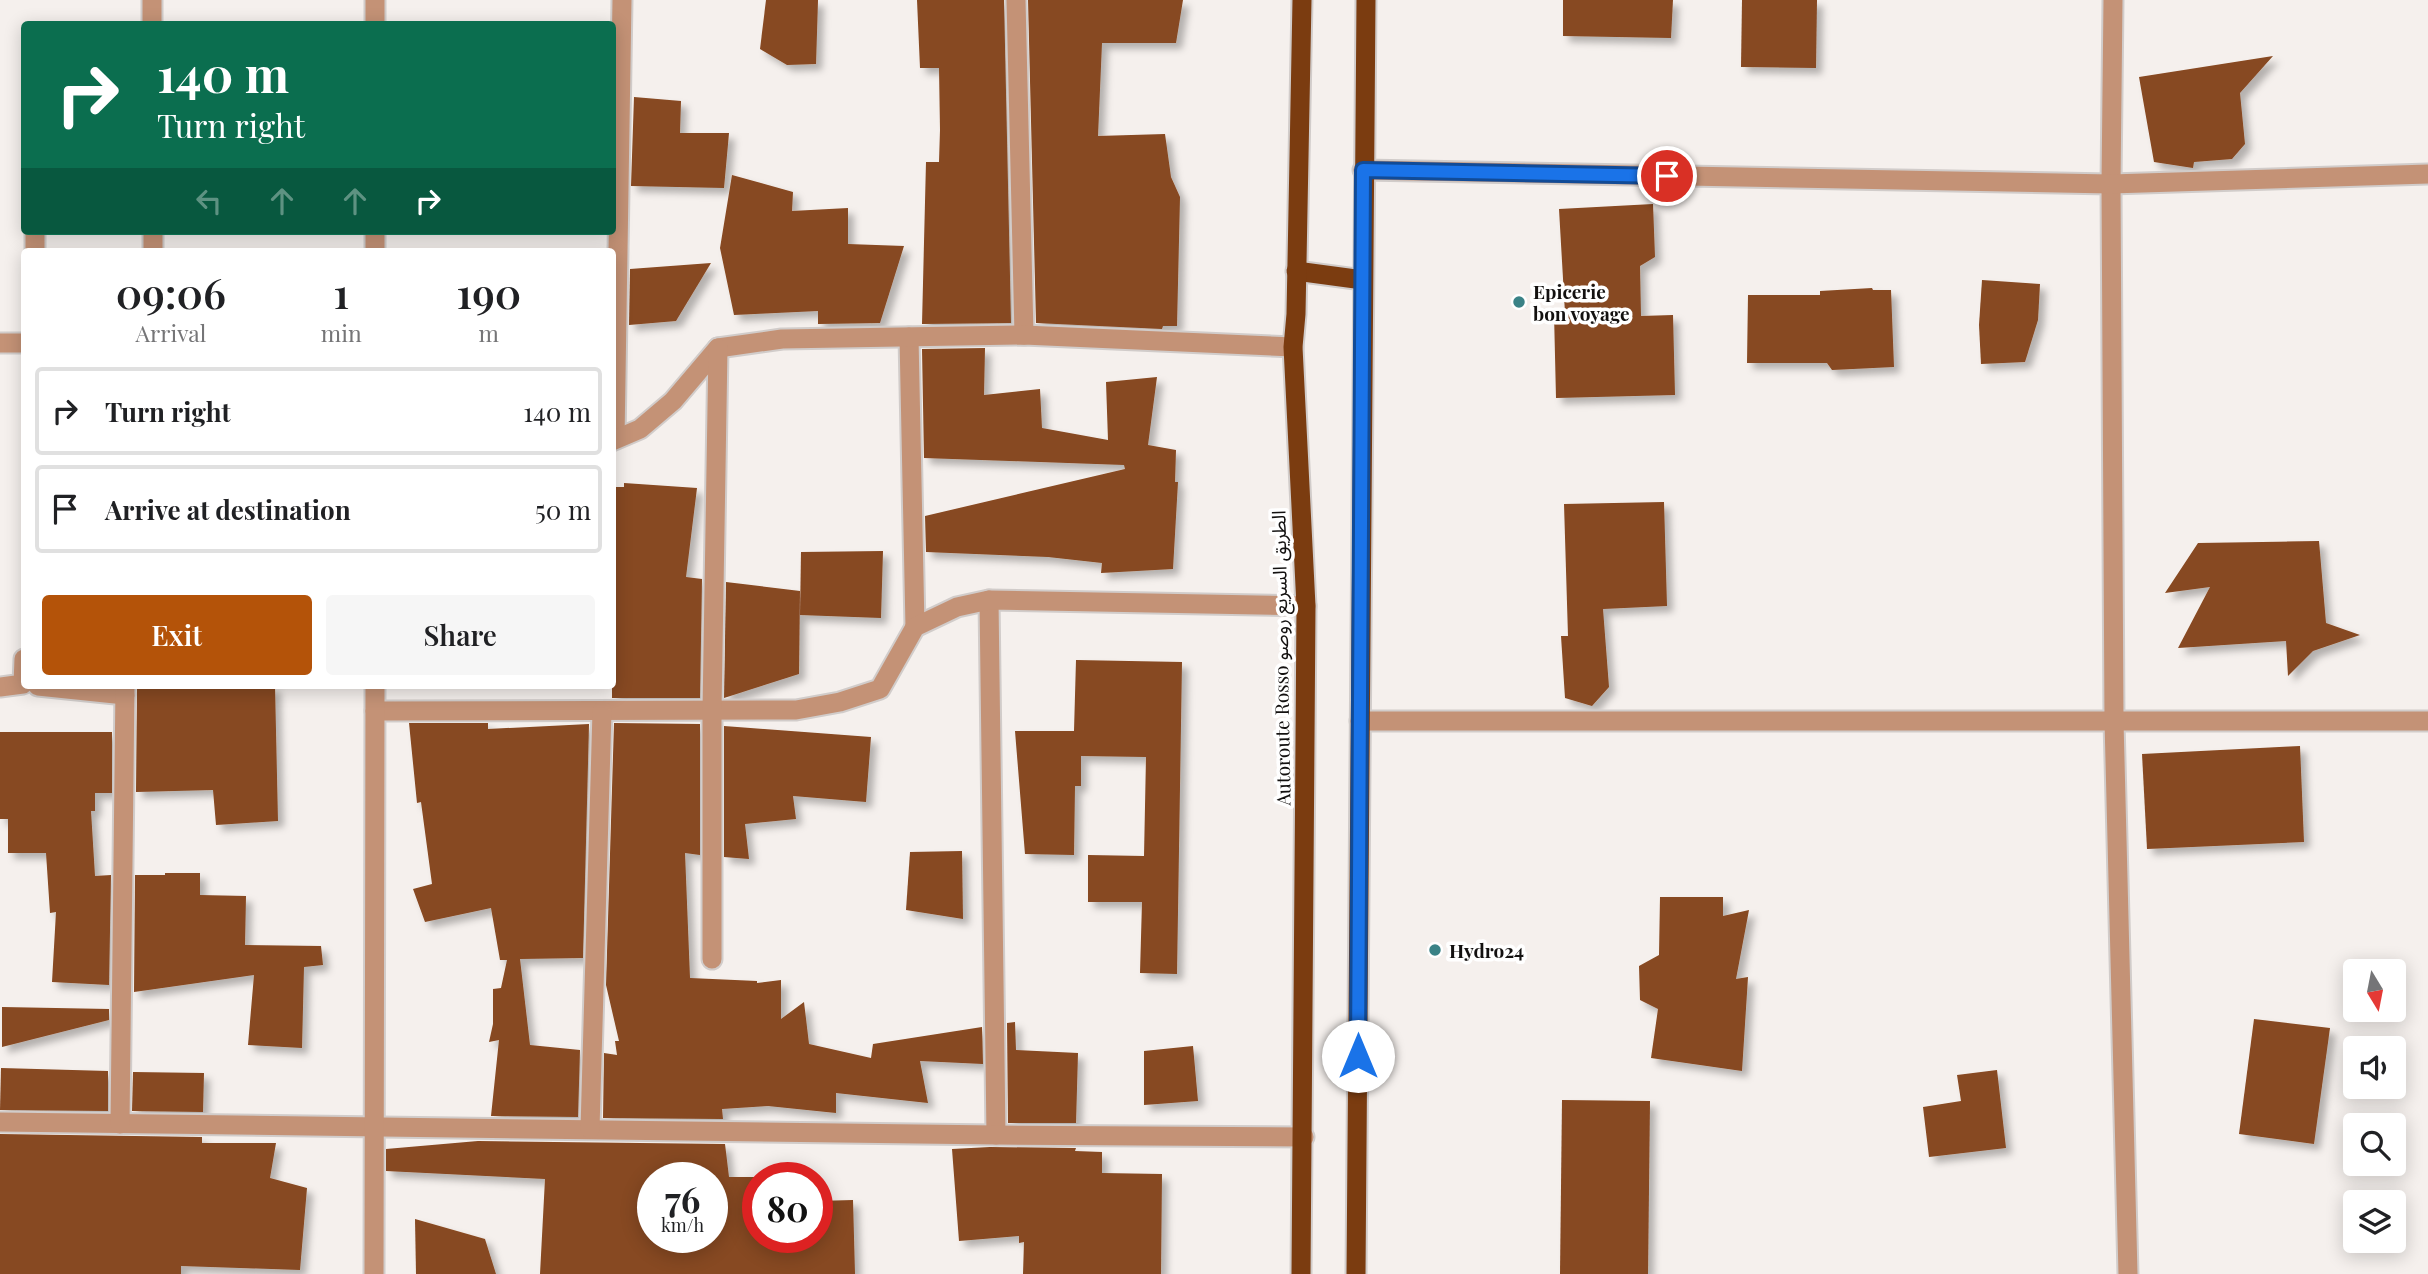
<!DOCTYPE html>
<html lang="en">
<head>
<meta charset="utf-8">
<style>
	:root { --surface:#fff; --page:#f6f6f6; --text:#202124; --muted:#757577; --line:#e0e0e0; --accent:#b45309 }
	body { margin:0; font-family:"Playfair Display","Noto Sans Arabic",serif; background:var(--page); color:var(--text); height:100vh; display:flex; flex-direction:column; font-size:26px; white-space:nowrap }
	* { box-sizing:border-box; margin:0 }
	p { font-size:23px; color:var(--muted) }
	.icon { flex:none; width:38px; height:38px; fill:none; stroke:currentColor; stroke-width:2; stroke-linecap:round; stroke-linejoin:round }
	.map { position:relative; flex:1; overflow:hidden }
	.panel { position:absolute; left:21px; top:248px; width:595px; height:441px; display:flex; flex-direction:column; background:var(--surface); border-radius:7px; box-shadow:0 4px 18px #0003 }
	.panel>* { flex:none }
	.guide { position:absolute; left:21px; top:21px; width:595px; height:214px; border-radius:7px; box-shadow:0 4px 18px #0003; background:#0b6e4f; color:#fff; overflow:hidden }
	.needle { width:46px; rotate:170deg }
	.buttons { position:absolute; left:2343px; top:959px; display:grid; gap:14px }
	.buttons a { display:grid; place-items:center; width:63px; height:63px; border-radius:7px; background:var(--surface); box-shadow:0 4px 18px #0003; font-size:35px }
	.speed { position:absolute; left:637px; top:1162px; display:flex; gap:14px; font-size:35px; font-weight:700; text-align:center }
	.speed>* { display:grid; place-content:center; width:91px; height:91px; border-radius:50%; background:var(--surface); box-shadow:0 4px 18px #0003; line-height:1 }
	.speed small { font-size:18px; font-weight:400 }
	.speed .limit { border:10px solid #d22; background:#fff; color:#111 }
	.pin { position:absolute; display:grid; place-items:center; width:60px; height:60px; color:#fff; margin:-30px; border:4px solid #fff; border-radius:50%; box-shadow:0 2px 7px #0007 }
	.me { position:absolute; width:77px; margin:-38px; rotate:0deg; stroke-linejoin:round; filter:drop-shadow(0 0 5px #0008) }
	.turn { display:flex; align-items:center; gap:24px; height:147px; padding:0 21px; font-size:32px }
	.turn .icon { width:91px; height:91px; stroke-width:2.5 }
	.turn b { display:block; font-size:49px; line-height:60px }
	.lanes { display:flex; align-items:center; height:66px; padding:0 21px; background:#0003; justify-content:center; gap:35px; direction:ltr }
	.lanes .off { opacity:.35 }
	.eta { display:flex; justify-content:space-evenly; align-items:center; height:119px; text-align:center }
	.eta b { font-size:42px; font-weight:600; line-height:49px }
	.primary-button { display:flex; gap:14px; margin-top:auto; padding:14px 21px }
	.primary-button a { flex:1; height:80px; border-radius:7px; background:var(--accent); color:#fff; font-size:28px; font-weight:600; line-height:80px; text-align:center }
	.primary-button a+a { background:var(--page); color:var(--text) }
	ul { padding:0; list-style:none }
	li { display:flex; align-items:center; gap:21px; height:88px; margin:0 14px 10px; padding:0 7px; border:4px solid var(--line); border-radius:7px }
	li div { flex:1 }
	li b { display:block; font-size:26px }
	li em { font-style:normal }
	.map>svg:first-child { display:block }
	.building { fill:#874820; fill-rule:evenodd; filter:url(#shadow) }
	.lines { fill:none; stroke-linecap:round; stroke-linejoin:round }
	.minor-casing { stroke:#d1ccca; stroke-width:23 }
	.trunk-casing { stroke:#d1ccca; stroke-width:23 }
	.minor { stroke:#c49276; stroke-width:19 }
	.trunk { stroke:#7b3c10; stroke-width:19 }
	.route-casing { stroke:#114b97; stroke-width:18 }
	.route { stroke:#1a73e8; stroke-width:12 }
	.poi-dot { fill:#3a8286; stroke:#fff; stroke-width:2.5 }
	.labels { text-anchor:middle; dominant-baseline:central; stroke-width:7; stroke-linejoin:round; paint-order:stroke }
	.poi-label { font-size:19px; font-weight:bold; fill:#131110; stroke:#fff; text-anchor:start }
	.street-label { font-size:19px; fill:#131110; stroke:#fff }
</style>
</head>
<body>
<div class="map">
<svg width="2428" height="1274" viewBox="0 0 2428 1274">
	<defs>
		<filter id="shadow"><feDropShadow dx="6" dy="6" stdDeviation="3.5" flood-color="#0004"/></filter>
	</defs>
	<rect width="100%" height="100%" fill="#f5f0ed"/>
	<g class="building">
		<path d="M766 0H818L816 64 787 65 760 49Z"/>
		<path d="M917 0H1004L1011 323 922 324 926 162H939L940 130 939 68H920Z"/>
		<path d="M1028 0H1183L1176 43H1102L1098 136 1165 134 1171 177 1180 197 1177 326H1163L1162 329 1036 323Z"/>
		<path d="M1563 0H1673L1671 38 1563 36Z"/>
		<path d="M1742 0H1817L1816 68 1741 67Z"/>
		<path d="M2273 56 2240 93 2245 144 2232 159 2194 162 2193 168 2154 162 2139 77Z"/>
		<path d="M634 97 681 101 680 133H729L724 188 631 186Z"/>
		<path d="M732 175 793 192 792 211 848 208V244L904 246 880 323 818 324V311L734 315 720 248Z"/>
		<path d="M1653 204 1655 257 1640 266 1641 316 1673 315 1675 395 1556 398 1554 313H1565L1559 209Z"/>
		<path d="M711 263 676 321 629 325 630 269Z"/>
		<path d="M1982 280 2040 284 2038 320 2025 362 1981 364 1979 325Z"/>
		<path d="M1872 288 1873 290H1891L1894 367 1832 370 1827 363H1747L1748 295H1820V291Z"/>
		<path d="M985 348 984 395 1040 389 1042 428 1108 440 1106 382 1157 377 1148 445 1176 450 1175 482H1178L1173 569 1101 573 1102 563 1048 557 926 552 925 516 1125 469 1124 465 924 458 922 349Z"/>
		<path d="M624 483 697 488 686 577 702 579 700 698H612V487H624Z"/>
		<path d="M1664 502 1667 606 1603 609 1609 687 1592 706 1565 698 1561 636H1568L1564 504Z"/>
		<path d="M2319 541 2326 623 2360 635 2313 651 2288 676 2286 641 2178 648 2210 587 2165 593 2198 543Z"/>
		<path d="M883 551 881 618 800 615 801 552Z"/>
		<path d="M726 582 800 591 799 674 724 698Z"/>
		<path d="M1076 660 1182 662 1177 974 1140 973 1142 902H1088V855L1144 856 1146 757 1081 756V786H1075L1074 855 1025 854 1015 731H1074Z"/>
		<path d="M137 686H275L278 821 216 825 213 790 136 792Z"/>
		<path d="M409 723H488V729L589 724 583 958 520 959 530 1045 580 1050 578 1117 491 1116 499 1040 489 1042 493 1024V989L501 988 507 960H500L491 908 425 922 413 889 432 884 421 802 417 803Z"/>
		<path d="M614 723 700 724V855L685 853 690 978 757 981V983L781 980V1019L804 1002 809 1044 871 1058 873 1044 982 1027 983 1064 920 1061 928 1103 836 1093V1113L768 1106 722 1109 723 1119 603 1118 604 1053 617 1055 615 1041H619L606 985Z"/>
		<path d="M724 726 871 737 866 802 793 796 796 819 745 824 749 859 724 857Z"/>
		<path d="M0 732H112V793H95V811H91L95 876 111 875 109 985 52 982 56 912 50 913 46 853H8V819H0Z"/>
		<path d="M2300 746 2304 842 2147 849 2142 754Z"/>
		<path d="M962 851 963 919 906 910 910 852Z"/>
		<path d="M165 873H200V895L246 896 245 945 321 946 323 965 304 967 302 1048 248 1045 254 975 134 992 135 875H165Z"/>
		<path d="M1660 897H1723V916L1749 910 1736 979 1748 977 1742 1071 1651 1058 1658 1009 1640 1000 1639 966 1659 955Z"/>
		<path d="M2 1007 109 1009V1020L2 1047Z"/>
		<path d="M2254 1019 2330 1028 2314 1144 2239 1134Z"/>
		<path d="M1015 1022 1016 1050 1078 1053 1076 1123H1008L1007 1023Z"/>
		<path d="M1193 1046 1198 1101 1144 1105V1051Z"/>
		<path d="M1 1068 108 1071V1111L0 1110Z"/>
		<path d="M1997 1070 2006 1148 1929 1157 1923 1107 1961 1101 1957 1075Z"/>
		<path d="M133 1072 204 1073 203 1112 132 1111Z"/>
		<path d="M1562 1100 1650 1101 1648 1274H1560Z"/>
		<path d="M0 1134 202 1137V1143H276L270 1178 307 1188 300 1270 181 1266V1274H0Z"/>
		<path d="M478 1141 725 1144 729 1177H786L758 1178V1237H817V1201L853 1200 855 1274H540L545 1179 386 1171V1149ZM653 1178H712V1237H653Z"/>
		<path d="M990 1147 1076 1148 1075 1151 1102 1152V1173L1162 1174 1161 1274H1023L1024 1242 1019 1243V1236L959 1241 952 1149Z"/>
		<path d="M415 1219 485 1239 496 1274H416Z"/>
	</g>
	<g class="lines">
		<defs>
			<g id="minor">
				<path d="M152 0V24"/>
				<path d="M375 0V24"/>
				<path d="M1016 0 1024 335"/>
				<path d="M2113 0 2111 184 2114 721 2128 1274"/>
				<path d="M1363 170 2111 184 2428 174"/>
				<path d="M153 231V252"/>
				<path d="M375 231V252"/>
				<path d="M35 252V231"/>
				<path d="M909 337 915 627"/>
				<path d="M0 343H24"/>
				<path d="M615 439 622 0"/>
				<path d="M612 441 640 429 673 401 718 348 782 339 1024 335 1293 347"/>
				<path d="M989 600 996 1135"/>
				<path d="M38 686 125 695"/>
				<path d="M0 687 23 684 24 659"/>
				<path d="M375 711 796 710 840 702 880 689 915 627 957 607 989 600 1306 606"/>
				<path d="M1360 721H2428"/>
				<path d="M712 959V710L718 348"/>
				<path d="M0 1122 996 1135 1304 1137"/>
				<path d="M120 1124 125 686"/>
				<path d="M590 1129 602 711"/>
				<path d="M374 1274 375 686"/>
			</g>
			<g id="trunk">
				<path d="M1296 271 1363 280"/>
				<path d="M1301 1274 1306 606 1293 347 1296 314 1302 0"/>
				<path d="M1356 1274 1366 0"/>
			</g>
		</defs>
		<use href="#minor" class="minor-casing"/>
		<use href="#trunk" class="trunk-casing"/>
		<use href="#minor" class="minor"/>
		<use href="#trunk" class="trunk"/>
	</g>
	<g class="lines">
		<defs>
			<path id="route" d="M1358 1056 1363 170 1667 176"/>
		</defs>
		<use href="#route" class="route-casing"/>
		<use href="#route" class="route"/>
	</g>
	<g class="poi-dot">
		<circle cx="1519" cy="302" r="7"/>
		<circle cx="1435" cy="950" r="7"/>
	</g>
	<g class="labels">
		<g class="poi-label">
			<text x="1533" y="291">Epicerie<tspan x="1533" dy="22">bon voyage</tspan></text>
			<text x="1449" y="950">Hydro24</text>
		</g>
		<g class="street-label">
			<text transform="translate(1280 658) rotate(-91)">Autoroute Rosso الطريق السريع روصو</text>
		</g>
	</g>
</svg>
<div class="buttons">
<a><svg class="needle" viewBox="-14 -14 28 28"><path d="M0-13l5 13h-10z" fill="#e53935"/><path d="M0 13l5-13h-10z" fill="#757577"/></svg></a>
<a><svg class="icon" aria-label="sound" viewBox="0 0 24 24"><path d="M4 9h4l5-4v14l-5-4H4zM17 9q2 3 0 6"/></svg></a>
<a><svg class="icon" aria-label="search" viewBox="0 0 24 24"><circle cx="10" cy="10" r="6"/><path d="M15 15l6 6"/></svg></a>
<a><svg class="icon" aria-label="layers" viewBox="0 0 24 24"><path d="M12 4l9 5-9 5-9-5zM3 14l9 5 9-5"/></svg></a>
</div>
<div class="speed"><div>76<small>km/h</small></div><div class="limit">80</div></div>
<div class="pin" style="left:1667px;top:176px;background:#d93025"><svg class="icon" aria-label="arrive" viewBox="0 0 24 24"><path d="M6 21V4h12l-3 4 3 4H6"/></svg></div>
<svg class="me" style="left:1358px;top:1056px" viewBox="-20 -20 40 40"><circle r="19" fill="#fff"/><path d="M0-13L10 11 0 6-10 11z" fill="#1a73e8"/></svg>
<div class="guide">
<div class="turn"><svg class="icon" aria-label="right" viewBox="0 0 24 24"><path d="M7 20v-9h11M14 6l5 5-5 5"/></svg><div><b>140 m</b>Turn right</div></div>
<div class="lanes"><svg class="icon off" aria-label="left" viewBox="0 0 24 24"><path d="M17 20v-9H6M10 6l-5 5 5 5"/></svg><svg class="icon off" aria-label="ahead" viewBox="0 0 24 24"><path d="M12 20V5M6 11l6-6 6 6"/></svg><svg class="icon off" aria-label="ahead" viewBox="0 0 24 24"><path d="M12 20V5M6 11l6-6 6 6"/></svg><svg class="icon" aria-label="right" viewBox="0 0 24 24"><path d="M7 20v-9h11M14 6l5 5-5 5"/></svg></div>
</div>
<section class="panel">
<div class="eta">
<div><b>09:06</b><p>Arrival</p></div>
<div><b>1</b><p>min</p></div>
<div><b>190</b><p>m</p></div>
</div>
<ul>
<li><svg class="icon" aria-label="right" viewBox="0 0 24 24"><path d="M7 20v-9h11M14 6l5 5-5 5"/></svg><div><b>Turn right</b></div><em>140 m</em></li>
<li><svg class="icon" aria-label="arrive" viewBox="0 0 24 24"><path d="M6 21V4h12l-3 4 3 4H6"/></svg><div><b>Arrive at destination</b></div><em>50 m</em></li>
</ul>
<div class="primary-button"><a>Exit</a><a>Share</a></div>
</section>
</div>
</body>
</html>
